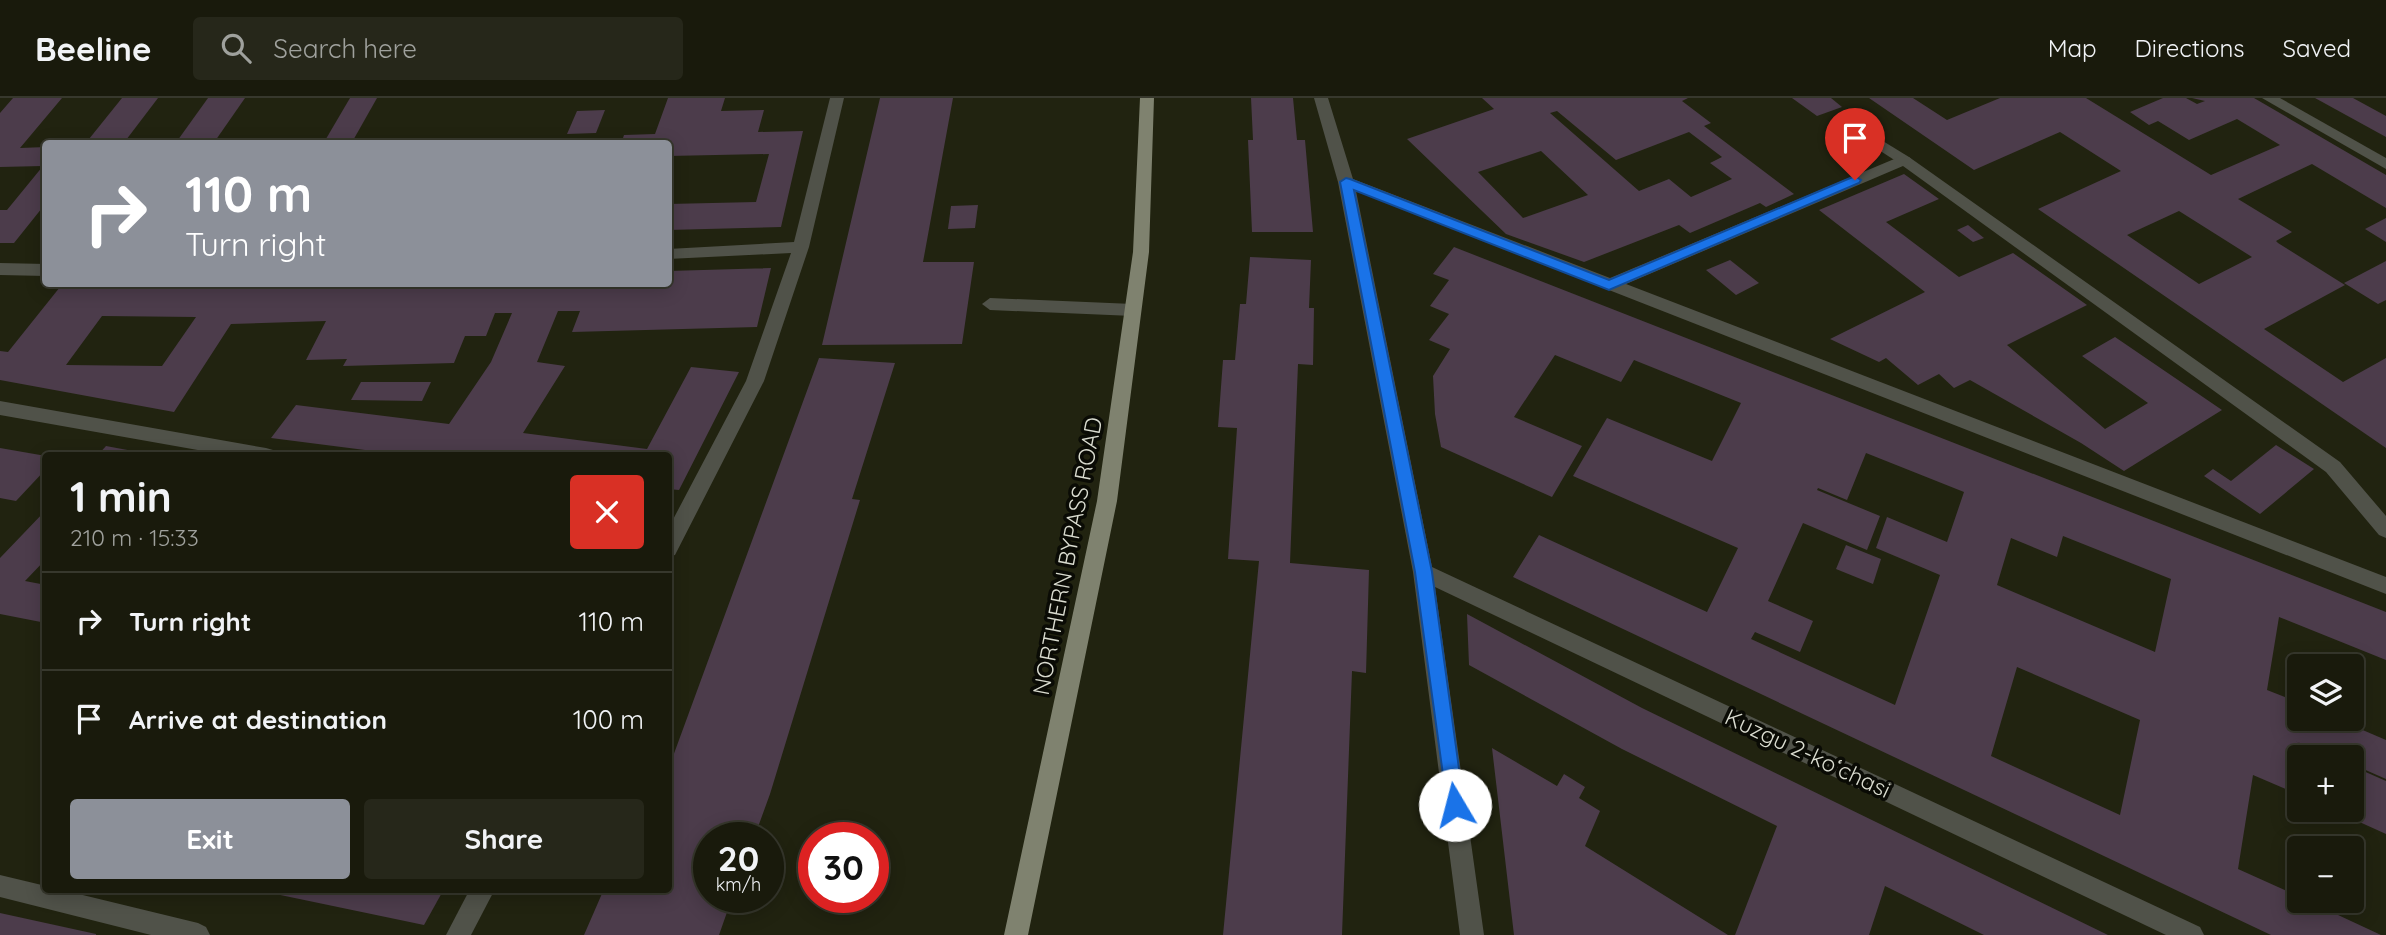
<!DOCTYPE html>
<html lang="en">
<head>
<meta charset="utf-8">
<style>
	:root { --surface:#191a0c; --page:#26271a; --text:#f1f3f6; --muted:#9fa19d; --line:#37382d; --accent:#8c9099 }
	body { margin:0; font-family:Quicksand,sans-serif; background:var(--page); color:var(--text); height:100vh; display:flex; flex-direction:column; font-size:26px; white-space:nowrap }
	* { box-sizing:border-box; margin:0 }
	p { font-size:23px; color:var(--muted) }
	.icon { flex:none; width:38px; height:38px; fill:none; stroke:currentColor; stroke-width:2; stroke-linecap:round; stroke-linejoin:round }
	.map { position:relative; flex:1; overflow:hidden }
	.panel { position:absolute; left:42px; top:354px; width:630px; height:441px; display:flex; flex-direction:column; background:var(--surface); border-radius:7px; box-shadow:0 4px 18px #0003,0 0 0 2px var(--line) }
	.panel>* { flex:none }
	.guide { position:absolute; left:42px; top:42px; width:630px; height:147px; border-radius:7px; box-shadow:0 4px 18px #0003,0 0 0 2px var(--line); background:#8c9099; color:#fff; overflow:hidden }
	.controls { position:absolute; left:2287px; top:556px; display:grid; gap:14px }
	.controls a { display:grid; place-items:center; width:77px; height:77px; border-radius:7px; background:var(--surface); box-shadow:0 4px 18px #0003,0 0 0 2px var(--line); font-size:35px }
	.speed { position:absolute; left:693px; top:724px; display:flex; gap:14px; font-size:35px; font-weight:700; text-align:center }
	.speed>* { display:grid; place-content:center; width:91px; height:91px; border-radius:50%; background:var(--surface); box-shadow:0 4px 18px #0003,0 0 0 2px var(--line); line-height:1 }
	.speed small { font-size:18px; font-weight:400 }
	.speed .limit { border:10px solid #d22; background:#fff; color:#111 }
	.pin { position:absolute; display:grid; place-items:center; width:60px; height:60px; color:#fff; margin:-72px -30px; border-radius:50% 50% 50% 0; rotate:-45deg; box-shadow:0 0 7px #0007 }
	.pin .icon { rotate:45deg }
	.me { position:absolute; width:77px; margin:-38px; rotate:352deg; stroke-linejoin:round; filter:drop-shadow(0 0 5px #0008) }
	.turn { display:flex; align-items:center; gap:24px; height:147px; padding:0 28px; font-size:32px }
	.turn .icon { width:91px; height:91px; stroke-width:2.5 }
	.turn b { display:block; font-size:49px; line-height:60px }
	.round { display:grid; place-items:center; flex:none; width:74px; height:74px; border-radius:7px; background:var(--page) }
	.headline { display:flex; align-items:center; justify-content:space-between; height:119px; padding:0 28px }
	h1 { font-size:42px; font-weight:700; line-height:52px }
	.primary-button { display:flex; gap:14px; margin-top:auto; padding:14px 28px }
	.primary-button a { flex:1; height:80px; border-radius:7px; background:var(--accent); color:#fff; font-size:28px; font-weight:700; line-height:80px; text-align:center }
	.primary-button a+a { background:var(--page); color:var(--text) }
	ul { padding:0; list-style:none }
	li { display:flex; align-items:center; gap:21px; height:98px; padding:0 28px; border-top:2px solid var(--line) }
	li div { flex:1 }
	li b { display:block; font-size:26px }
	li em { font-style:normal }
	header { display:flex; align-items:center; gap:42px; box-sizing:border-box; height:98px; padding:0 35px; background:var(--surface); border-bottom:2px solid var(--line) }
	header strong { font-size:33px }
	nav { display:flex; gap:38px; margin-inline-start:auto; font-size:24px }
	.search { width:490px; height:63px; background:var(--page); display:flex; align-items:center; gap:18px; box-sizing:border-box; padding:0 24px; border-radius:7px; color:var(--muted); font-size:26px }
	.map>svg:first-child { display:block }
	.building { fill:#4c3c4b; fill-rule:evenodd }
	.lines { fill:none; stroke-linecap:round; stroke-linejoin:round }
	.service { fill:#505249; fill-rule:evenodd }
	.minor { fill:#505249; fill-rule:evenodd }
	.primary { fill:#7f826f; fill-rule:evenodd }
	.route { fill:#1a73e8; stroke:#114b97; stroke-width:2 }
	.labels { text-anchor:middle; dominant-baseline:central; stroke-width:7; stroke-linejoin:round; paint-order:stroke }
	.street-label { font-size:23px; fill:#dadcd0; stroke:#0a0b05 }
</style>
</head>
<body>
<header>
<strong>Beeline</strong>
<div class="search"><svg class="icon" aria-label="search" viewBox="0 0 24 24"><circle cx="10" cy="10" r="6"/><path d="M15 15l6 6"/></svg>Search here</div>
<nav><a>Map</a><a>Directions</a><a>Saved</a></nav>
</header>
<div class="map">
<svg width="2386" height="837" viewBox="0 0 2386 837">
	<rect width="100%" height="100%" fill="#212310"/>
	<g class="building">
		<path d="M13 0H62L20 50 46 49V105L14 145H0V112H7L43 68 0 69V15Z"/>
		<path d="M122 0H158L123 46H85Z"/>
		<path d="M208 0H245L213 46H175Z"/>
		<path d="M350 0H377L351 46H323Z"/>
		<path d="M668 0H725L721 13 764 12 758 34 803 33 781 129 668 132V106L756 104 769 56 668 58V46H621L624 37 655 36Z"/>
		<path d="M880 0H953L923 164H974L962 246 822 247Z"/>
		<path d="M1251 0H1293L1297 42H1305L1313 134H1252L1248 42H1253Z"/>
		<path d="M1482 0H1688L1682 3 1711 25 1704 28 1794 96 1766 109 1760 105 1690 135 1679 127 1584 164 1506 136 1407 41 1494 11ZM1557 13 1616 62 1689 34 1722 59 1710 65 1732 81 1691 99 1669 81 1639 93 1550 15ZM1541 53 1588 97 1523 120 1478 74Z"/>
		<path d="M1792 0H1831L1842 9 1817 18Z"/>
		<path d="M1869 0H1913L1947 22 2000 0H2086L2211 77 2280 47 2237 21 2189 42 2158 23 2149 27 2130 14 2163 0H2186L2197 6 2205 3 2192 0H2254L2386 77V110L2312 66 2238 101 2292 134 2276 143 2278 145 2345 187 2264 231 2343 284 2386 260V350L2038 111 2121 73 2060 34 1974 72ZM2179 113 2252 159 2199 186 2127 137Z"/>
		<path d="M2315 0H2353L2386 18V39Z"/>
		<path d="M605 12 596 35 567 36 577 13Z"/>
		<path d="M1904 76 1939 101 1886 124 1959 179 2013 155 2087 207 2007 247 2105 331 2148 305 2082 258 2115 239 2222 312 2124 373 2081 345 1970 282 1954 290 1939 276 1918 287 1886 260 1879 264 1830 241 1925 194 1819 112Z"/>
		<path d="M978 107 975 130 948 131 951 108Z"/>
		<path d="M2386 120V144L2365 131Z"/>
		<path d="M1968 127 1984 140 1973 144 1957 132Z"/>
		<path d="M1454 149 2386 514V562L2279 519 2267 592 2300 605V621H2337L2386 642V681L2352 666V660H2336L2295 643 2332 660H2300V697L2253 677 2238 771 2300 799V803H2308L2381 837H2271L1513 479 1539 437 1707 514 1738 450 1573 378 1607 320 1712 363 1741 305 1634 262 1621 284 1555 257 1514 319 1582 348 1552 399 1441 349 1435 316 1433 278 1450 251 1429 242 1449 216 1430 208 1449 182 1433 176ZM1866 355 1964 394 1947 444 1887 419 1876 450 1940 477 1895 607 1751 541 1755 534 1800 554 1813 523 1768 503 1803 425 1867 452 1880 418 1817 392 1818 390 1847 402ZM2063 438 2171 481 2155 554 1997 487 2011 440 2057 459ZM2017 569 2140 622 2120 717 1991 658Z"/>
		<path d="M1250 159 1311 162 1309 210H1314L1313 267 1298 266 1290 465 1369 472 1366 575 1352 573 1342 837H1223L1259 463 1228 461 1237 330 1218 329 1223 262H1235L1240 206H1246Z"/>
		<path d="M1730 162 1759 185 1736 197 1706 172Z"/>
		<path d="M2386 163V202L2378 206 2344 185Z"/>
		<path d="M771 170 757 229 572 234 580 213H558L537 264 565 268 523 335 647 351 691 269 739 274 679 392 668 391V357H404L271 340 296 307 449 326 491 264 512 215H495L486 238H465L454 265 343 268 347 261 306 262 326 223 231 226 174 314 0 282V253L8 254 60 189 238 186H668V173ZM102 218 196 219 162 268 66 267Z"/>
		<path d="M819 260 895 265 852 401 860 402 770 696 754 740H709V800H732L719 837H584L604 791H668V672Z"/>
		<path d="M361 284H431L422 303 351 302Z"/>
		<path d="M2276 347 2314 371 2260 416 2204 378 2213 371 2231 383Z"/>
		<path d="M106 348 149 356V357H98Z"/>
		<path d="M0 350 46 358V371L16 403 0 400Z"/>
		<path d="M46 412V461L25 483 46 487V525L0 516V460Z"/>
		<path d="M1846 447 1881 461 1873 486 1836 471Z"/>
		<path d="M1467 516 1642 610 2108 837H1984L1885 788 1869 837H1735L1777 728 1622 651 1469 567Z"/>
		<path d="M1492 650 1557 688 1564 676 1585 689 1579 700 1600 713 1585 748 1728 837H1514Z"/>
		<path d="M2352 668 2386 683V736L2333 712H2352Z"/>
		<path d="M252 791H444L424 827Z"/>
		<path d="M0 815 96 836V837H0Z"/>
	</g>
	<g class="lines">
		<g class="service">
			<path d="M1842 18 1909 59 1912 62 1909 65H1899L1837 25 1835 22 1837 19Z"/>
			<path d="M990 200 1133 206 1141 212 1133 218 990 212 982 206Z"/>
		</g>
		<g class="minor">
			<path d="M830 0H844L809 149 764 283 675 457 668 459V431L746 283 791 155 668 161V151L794 144Z"/>
			<path d="M1314 0H1328L1353 81 1610 180 1899 59H1909L2340 364 2386 418V440L2379 437 2326 374 1903 68 1626 186 2386 479V496L1356 93 1432 469 2200 829 2204 837H2166L1435 489 1484 837H1460L1413 474 1338 84Z"/>
			<path d="M2262 0H2280L2386 60V71Z"/>
			<path d="M0 165 46 166V178L0 177Z"/>
			<path d="M0 303 266 350 273 352 275 357H226L0 317Z"/>
			<path d="M0 777 46 788V791H58L198 825 206 829 210 837H151L0 799Z"/>
			<path d="M470 791H495L471 837H446Z"/>
		</g>
		<path class="primary" d="M1140 0H1154L1149 154 1117 403 1028 837H1004L1097 403 1133 154Z"/>
	</g>
	<path class="route" d="M1855 78 1861 82 1859 85 1609 192 1354 92 1432 474 1464 707 1461 713 1455 716 1448 713 1415 474 1340 84 1346 80 1350 81 1609 182Z"/>
	<g class="labels">
		<g class="street-label">
			<text transform="translate(1067 458) rotate(-79)">NORTHERN BYPASS ROAD</text>
			<text transform="translate(1808 655) rotate(25)">Kuzgu 2-koʻchasi</text>
		</g>
	</g>
</svg>
<div class="controls">
<a><svg class="icon" aria-label="layers" viewBox="0 0 24 24"><path d="M12 4l9 5-9 5-9-5zM3 14l9 5 9-5"/></svg></a>
<a>+</a>
<a>−</a>
</div>
<div class="speed"><div>20<small>km/h</small></div><div class="limit">30</div></div>
<div class="pin" style="left:1855px;top:82px;background:#d93025"><svg class="icon" aria-label="arrive" viewBox="0 0 24 24"><path d="M6 21V4h12l-3 4 3 4H6"/></svg></div>
<svg class="me" style="left:1455px;top:707px" viewBox="-20 -20 40 40"><circle r="19" fill="#fff"/><path d="M0-13L10 11 0 6-10 11z" fill="#1a73e8"/></svg>
<div class="guide">
<div class="turn"><svg class="icon" aria-label="right" viewBox="0 0 24 24"><path d="M7 20v-9h11M14 6l5 5-5 5"/></svg><div><b>110 m</b>Turn right</div></div>
</div>
<section class="panel">
<div class="headline"><div><h1>1 min</h1><p>210 m · 15:33</p></div><a class="round" style="background:#d93025;color:#fff"><svg class="icon" aria-label="close" viewBox="0 0 24 24"><path d="M6 6l12 12M18 6L6 18"/></svg></a></div>
<ul>
<li><svg class="icon" aria-label="right" viewBox="0 0 24 24"><path d="M7 20v-9h11M14 6l5 5-5 5"/></svg><div><b>Turn right</b></div><em>110 m</em></li>
<li><svg class="icon" aria-label="arrive" viewBox="0 0 24 24"><path d="M6 21V4h12l-3 4 3 4H6"/></svg><div><b>Arrive at destination</b></div><em>100 m</em></li>
</ul>
<div class="primary-button"><a>Exit</a><a>Share</a></div>
</section>
</div>
</body>
</html>
